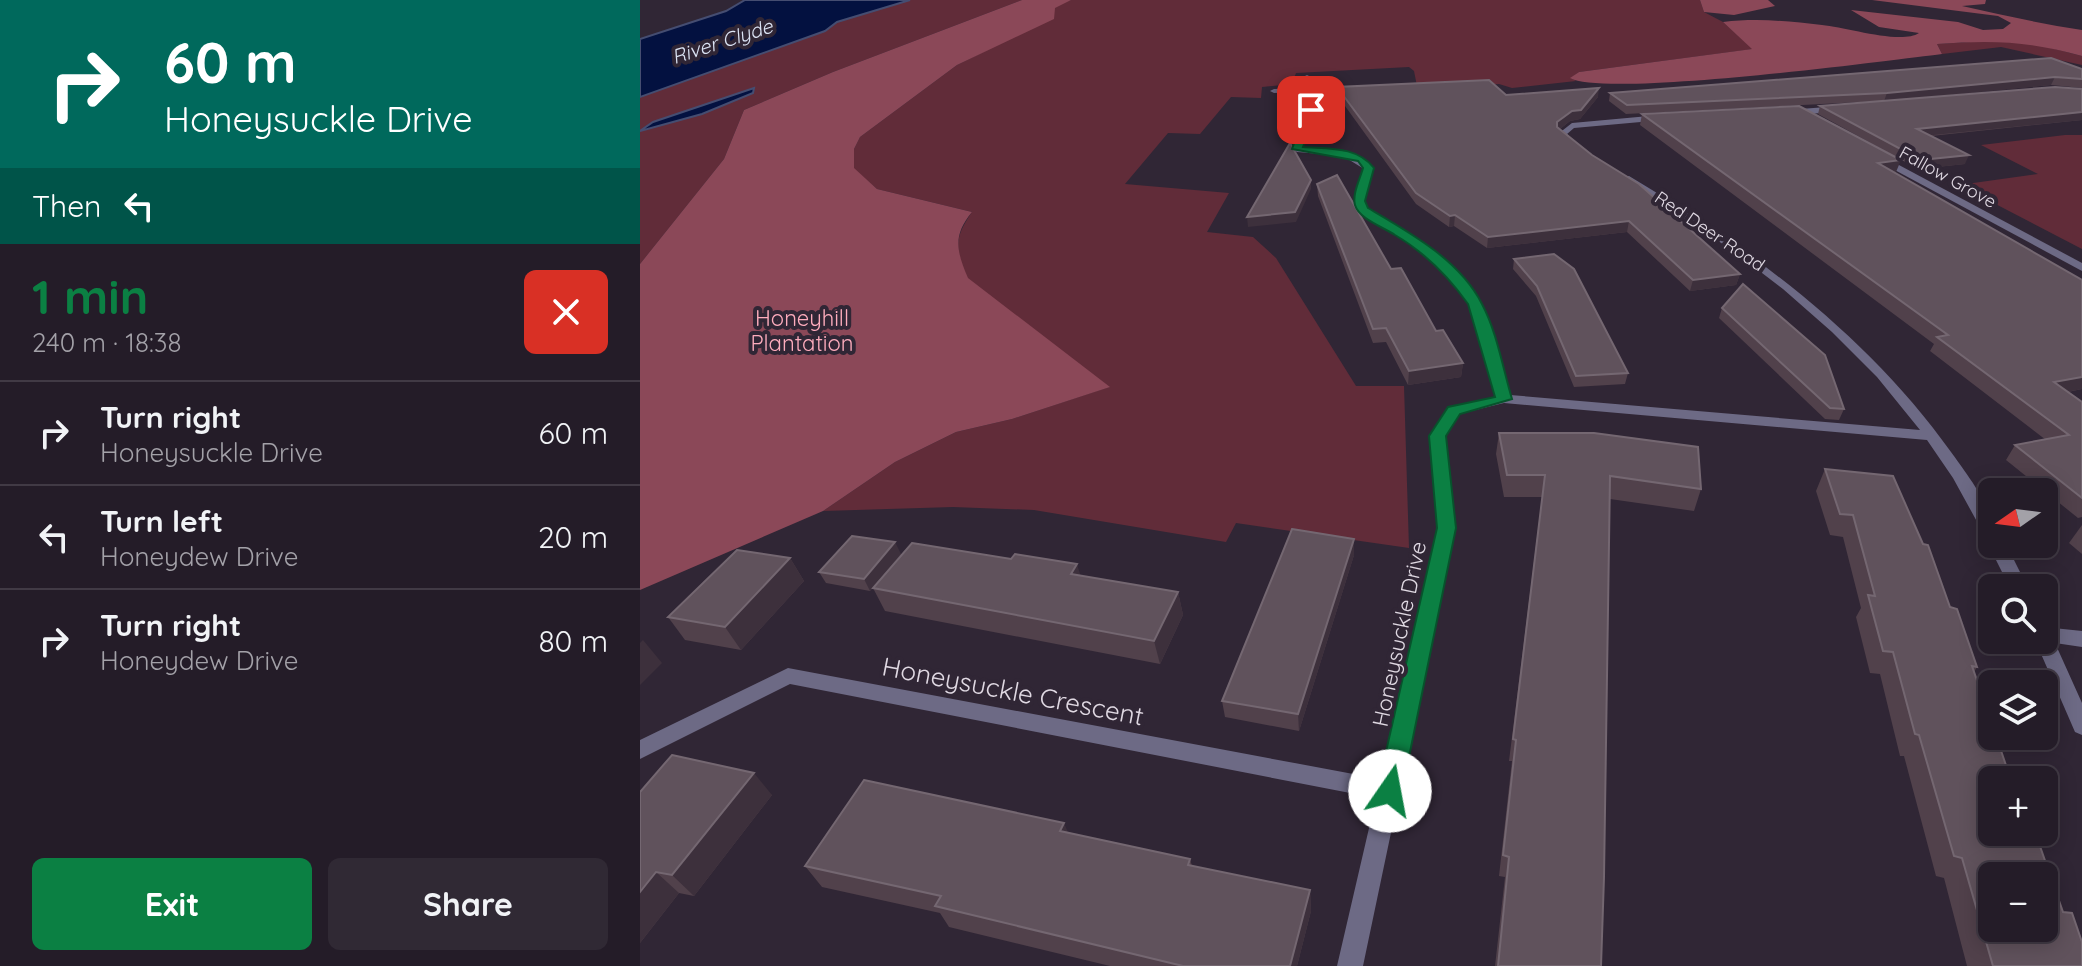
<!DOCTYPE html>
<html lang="en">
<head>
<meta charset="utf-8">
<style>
	:root { --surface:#241c28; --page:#302934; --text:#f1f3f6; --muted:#a3a1a8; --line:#413a45; --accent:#0b8043 }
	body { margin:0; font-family:Quicksand,sans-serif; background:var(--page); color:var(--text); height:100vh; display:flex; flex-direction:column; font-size:30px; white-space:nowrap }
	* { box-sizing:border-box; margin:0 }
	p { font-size:26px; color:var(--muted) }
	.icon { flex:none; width:44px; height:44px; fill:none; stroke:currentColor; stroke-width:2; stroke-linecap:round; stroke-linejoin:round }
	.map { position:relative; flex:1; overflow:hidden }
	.sheet { display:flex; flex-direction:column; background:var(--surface); width:640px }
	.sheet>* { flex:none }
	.banner { background:#00695c; color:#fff; overflow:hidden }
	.needle { width:52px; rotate:256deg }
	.tools { position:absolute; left:1338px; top:478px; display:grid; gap:16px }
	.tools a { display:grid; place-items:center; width:80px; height:80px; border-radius:12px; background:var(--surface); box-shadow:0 4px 20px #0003,0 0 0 2px var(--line); font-size:40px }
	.pin { position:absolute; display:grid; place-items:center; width:68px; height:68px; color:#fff; margin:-34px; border-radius:16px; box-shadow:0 4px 12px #0006 }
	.me { position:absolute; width:88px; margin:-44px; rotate:12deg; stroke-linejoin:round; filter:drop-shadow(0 0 6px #0008) }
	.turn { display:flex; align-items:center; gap:28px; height:168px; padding:0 32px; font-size:36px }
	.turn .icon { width:104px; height:104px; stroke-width:2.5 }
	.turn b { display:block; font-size:56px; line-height:68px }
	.then { display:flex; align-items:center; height:76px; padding:0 32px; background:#0003; gap:16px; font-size:30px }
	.round { display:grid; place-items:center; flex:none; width:84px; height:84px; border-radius:12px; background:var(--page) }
	.summary { display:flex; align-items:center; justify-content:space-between; height:136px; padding:0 32px }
	h1 { font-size:48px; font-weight:700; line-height:60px; color:var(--accent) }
	.button { display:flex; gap:16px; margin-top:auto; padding:16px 32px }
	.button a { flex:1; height:92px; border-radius:12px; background:var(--accent); color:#fff; font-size:32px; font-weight:700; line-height:92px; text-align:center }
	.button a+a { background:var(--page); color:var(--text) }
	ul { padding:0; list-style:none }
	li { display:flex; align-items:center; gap:24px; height:104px; padding:0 32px; border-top:2px solid var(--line) }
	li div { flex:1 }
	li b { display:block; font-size:30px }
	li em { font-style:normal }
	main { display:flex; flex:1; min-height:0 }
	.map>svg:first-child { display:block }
	.green { fill:#612c39 }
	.forest { fill:#8b4858 }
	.water { fill:#031140; stroke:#454d71; stroke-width:2 }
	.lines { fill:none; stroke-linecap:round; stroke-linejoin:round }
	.minor { fill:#6d6a85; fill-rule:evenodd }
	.wall { fill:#51414b }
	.shaded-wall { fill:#3d303c }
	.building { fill:#60525c; stroke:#746771; stroke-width:2; fill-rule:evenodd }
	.route { fill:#0b8043; stroke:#07532c; stroke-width:2 }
	.labels { text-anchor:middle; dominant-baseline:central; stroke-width:8; stroke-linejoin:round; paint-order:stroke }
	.far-street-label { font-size:18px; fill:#e0d9e3; stroke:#302635 }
	.far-water-label { font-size:20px; font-style:italic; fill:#dce4f5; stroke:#302635 }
	.park-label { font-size:22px; fill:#feacbd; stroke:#302635 }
	.street-label { font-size:22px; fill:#e0d9e3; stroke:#302635 }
	.near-street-label { font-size:26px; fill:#e0d9e3; stroke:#302635 }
</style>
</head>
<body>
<main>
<section class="sheet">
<div class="banner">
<div class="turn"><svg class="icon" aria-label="right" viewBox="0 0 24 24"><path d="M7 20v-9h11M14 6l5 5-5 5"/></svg><div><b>60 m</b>Honeysuckle Drive</div></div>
<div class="then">Then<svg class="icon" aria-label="left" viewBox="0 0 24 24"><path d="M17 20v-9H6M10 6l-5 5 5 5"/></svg></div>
</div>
<div class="summary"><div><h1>1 min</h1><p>240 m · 18:38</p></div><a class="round" style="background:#d93025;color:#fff"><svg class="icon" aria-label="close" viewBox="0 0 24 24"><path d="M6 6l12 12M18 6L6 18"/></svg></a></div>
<ul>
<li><svg class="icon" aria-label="right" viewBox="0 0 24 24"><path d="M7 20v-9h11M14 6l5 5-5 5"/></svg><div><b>Turn right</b><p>Honeysuckle Drive</p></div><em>60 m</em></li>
<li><svg class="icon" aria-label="left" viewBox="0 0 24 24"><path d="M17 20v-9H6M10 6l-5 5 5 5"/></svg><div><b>Turn left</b><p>Honeydew Drive</p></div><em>20 m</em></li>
<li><svg class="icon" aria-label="right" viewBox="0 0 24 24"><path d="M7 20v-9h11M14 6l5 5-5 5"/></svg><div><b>Turn right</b><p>Honeydew Drive</p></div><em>80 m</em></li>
</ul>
<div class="button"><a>Exit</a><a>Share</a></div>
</section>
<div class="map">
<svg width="1442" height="966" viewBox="0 0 1442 966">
	<rect width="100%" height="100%" fill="#302635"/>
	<g class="green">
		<path d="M270 0H382L193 72 104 110 84 159 0 264V97L185 31 197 22Z"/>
		<path d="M431 0H1060L1064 12 1083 22 1113 49 939 72 931 78 936 81 872 88 859 84 778 91 774 71 769 67 656 73 652 84 622 87 621 98 591 97 560 134 528 133 485 184 589 193 567 232 613 237 636 258 716 386H764L769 548 596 523 586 542 394 510 313 507 183 511 255 462 316 432 372 419 469 387 327 278C315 248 314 238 332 212L237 189 214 169V149L220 137 317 65 361 43 422 2Z"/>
		<path d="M1347 41 1388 42 1442 56V65L1361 47 1302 54 1297 44Z"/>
		<path d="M1425 135H1442V249L1319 185 1398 174 1341 145Z"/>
	</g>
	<g class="forest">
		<path d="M382 0H431L415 8 414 19 317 65 220 137 214 149V168L237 189 332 212C313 235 316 250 328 278L470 387 372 419 316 432 255 462 183 511 0 590V264L84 159 104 110 193 72Z"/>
		<path d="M1060 0H1128L1135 6 1094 15 1064 12Z"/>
		<path d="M1232 0H1346L1345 4 1322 6C1362 15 1402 24 1442 30V56C1388 41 1353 40 1297 44L1302 54C1245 61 966 98 930 78L939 72 1112 49 1083 22C1116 18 1150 21 1182 25 1206 27 1261 45 1279 33L1239 27 1211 10 1318 22 1343 30 1363 29 1371 23 1358 16Z"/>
	</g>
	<g class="water">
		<path d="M105 0H270L197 22 185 31 0 97V39L86 11Z"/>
		<path d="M114 88 113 93 62 114 0 131 13 122Z"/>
	</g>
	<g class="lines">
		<g class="minor">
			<path d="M667 75 671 77 675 110 662 147C688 148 713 148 732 166L724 201 727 208C769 234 814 258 840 302 852 322 862 370 870 395L1280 430 1237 377 1192 332 1143 289 1092 250 981 178 989 176C1113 250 1228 336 1311 452 1322 467 1348 502 1352 520 1354 527 1352 537 1352 544H1366L1388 588H1370L1348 544 1351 540 1346 538 1313 478 1287 440 864 403 819 414 806 436 815 528 723 966H697L736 798 150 684 0 759V740L148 668 740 779 799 528 790 436 809 408 856 397 829 304 810 276 768 242 718 210 714 201 724 169 703 156 657 152 652 149 667 110 665 92 634 93 630 91 634 89 664 88 663 77Z"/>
			<path d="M1200 106 1204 109 1203 111 1147 116 1143 113 1147 110Z"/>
			<path d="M1020 115 1024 118 1023 120 934 128 927 134 941 147 936 150 918 134 932 123Z"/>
			<path d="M1238 157H1244L1442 263V271L1238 161Z"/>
			<path d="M1404 627 1442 631V647L1415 643 1442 703V735L1435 732 1395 640H1404Z"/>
		</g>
	</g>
	<g class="wall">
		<path d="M1442 69V88L1411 85 1249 100 1442 89V120L1291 136 1325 164 1278 169 1178 114 1180 106 1241 101 986 114 969 101 970 93Z"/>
		<path d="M697 87 866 95 958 97 940 119 930 121 920 129 1100 274 1096 285 1050 291 987 232 847 248 814 226 809 227 776 204 697 95Z"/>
		<path d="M1002 114 1256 172H1254L1442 389 1428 392 1442 402V517L1438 518 1366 460 1375 445 1406 440 1290 351 1294 344 1000 125Z"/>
		<path d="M677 184 751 269 796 331 823 363 821 377 768 385 746 342 733 343 678 196Z"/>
		<path d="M874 259 988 373 985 384 934 387 896 296 873 269Z"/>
		<path d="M1082 308 1204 409 1199 420 1185 419 1079 318Z"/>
		<path d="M859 433 1061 489 1054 511 970 499 961 966H855L865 877 859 876 872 761H869L902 497H864L856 454Z"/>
		<path d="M1185 469 1310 607 1337 667 1334 672 1371 780 1442 966H1327L1304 878 1296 876 1264 756H1260L1240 674 1230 673 1216 617 1221 608 1203 537 1190 535 1176 491Z"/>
		<path d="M1442 525V554L1429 543Z"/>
		<path d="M261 554 230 591 186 583 179 572Z"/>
		<path d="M714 555 659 731 585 717 582 701Z"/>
		<path d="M150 558 164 581 101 650 45 640 28 617Z"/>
		<path d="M441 576 538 592 543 615 520 664 245 611 233 588Z"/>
		<path d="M32 755 132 795 54 896 39 893 0 943Z"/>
		<path d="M428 833 550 859 552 866 670 890 671 911 657 966H470L309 927 300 913 182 887 165 866Z"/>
	</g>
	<g class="shaded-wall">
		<path d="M1415 77 1411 85 1244 101 1247 93Z"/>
		<path d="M959 88 958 97 940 119 930 121 916 132 917 122Z"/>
		<path d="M1442 112V120L1274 137 1277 129Z"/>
		<path d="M1329 155 1325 164 1278 169 1281 160Z"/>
		<path d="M1261 160 1256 172 1234 174 1238 163Z"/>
		<path d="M671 180V189L656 222 608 227 607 217Z"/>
		<path d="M815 215 814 226 809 227 810 216Z"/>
		<path d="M989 221 987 232 847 248 848 237Z"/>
		<path d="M1100 274 1096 285 1050 291 1053 280Z"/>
		<path d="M823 363 821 377 768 385 769 371Z"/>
		<path d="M1442 377V389L1405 396 1414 382Z"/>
		<path d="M714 539V555L659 731 658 714Z"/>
		<path d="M255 542 261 554 230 591 224 579Z"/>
		<path d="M150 558 164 581 101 650 85 627Z"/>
		<path d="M437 564 444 587 431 574Z"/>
		<path d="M538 592 543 615 520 664 514 641Z"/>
		<path d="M3 640 22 663 0 685V643Z"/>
		<path d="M114 773 132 795 54 896 32 875Z"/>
		<path d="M424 823 433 844 420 831Z"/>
		<path d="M16 872 39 893 0 943V892Z"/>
		<path d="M670 890 671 911 657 966H650Z"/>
	</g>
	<g class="building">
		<path d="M1411 58 1442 69V79L1415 77 1247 93 987 105 970 93Z"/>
		<path d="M849 80 866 95 959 88 941 110 932 111 917 122V127L952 155 999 184 1100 274 1053 280 989 221 848 237 815 215 810 216 776 193 697 87Z"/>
		<path d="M1415 87 1442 89V112L1277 129 1329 155 1281 160 1180 106Z"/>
		<path d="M1159 106 1261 160 1238 163 1442 280V377L1414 382 1442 402V498L1375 445 1429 435 1297 337 1308 335 1002 114Z"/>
		<path d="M650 143 671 180 655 212 607 217Z"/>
		<path d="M697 175 751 269 761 268 796 331 803 330 823 363 769 371 746 328 733 329 677 184Z"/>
		<path d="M914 254 934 269 988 373 936 376 897 286 874 259Z"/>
		<path d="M1103 284 1185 355 1204 409 1190 408 1082 308Z"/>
		<path d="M859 433H954L1058 447 1061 489 970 476 964 877 961 966H858L869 857 863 855 876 740 873 739 905 475H867Z"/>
		<path d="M1185 469 1253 476 1283 544 1288 545 1310 607 1317 609 1337 667 1332 666 1352 724V736H1356L1371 780H1352V832H1395L1423 912 1432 913 1442 942V966H1353L1322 858 1314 856 1279 735 1275 734 1253 652 1243 651 1228 595 1235 596 1213 515 1200 514ZM1352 876H1404V928H1352Z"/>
		<path d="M652 529 714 539 658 714 582 701Z"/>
		<path d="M212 536 255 542 224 579 179 572Z"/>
		<path d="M272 543 371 559 375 554 437 564 431 574 538 592 514 641 233 588Z"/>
		<path d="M97 550 150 558 85 627 28 617Z"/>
		<path d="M32 755 114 773 32 875 16 872 0 892V792Z"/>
		<path d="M224 780 424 823 420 831 550 859 548 865 670 890 650 966H543L295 906 301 896 165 866Z"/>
	</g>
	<path class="route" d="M671 108 676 110 663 147C689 149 717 146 734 168L725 201 728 208C769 232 820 260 842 304 857 332 863 369 872 399L820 414 806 436 816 528 762 791 759 799 750 802 741 799 737 791 797 528 789 436 808 407 855 397 828 304C808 276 784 252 755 235 743 227 719 219 715 205 712 194 720 179 723 168L718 161 652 149 666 110Z"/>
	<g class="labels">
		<g class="far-street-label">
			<text transform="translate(1308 177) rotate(29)">Fallow Grove</text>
			<text transform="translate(1070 231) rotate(34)">Red Deer Road</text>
		</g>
		<g class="far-water-label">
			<text transform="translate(82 41) rotate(-18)">River Clyde</text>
		</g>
		<g class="park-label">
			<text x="162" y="318">Honeyhill<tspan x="162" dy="25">Plantation</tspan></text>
		</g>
		<g class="street-label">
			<text transform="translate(759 634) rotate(-78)">Honeysuckle Drive</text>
		</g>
		<g class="near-street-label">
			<text transform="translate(373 691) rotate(11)">Honeysuckle Crescent</text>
		</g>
	</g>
</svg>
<div class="tools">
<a><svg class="needle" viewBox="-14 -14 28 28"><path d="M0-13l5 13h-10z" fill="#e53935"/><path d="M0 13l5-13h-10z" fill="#a3a1a8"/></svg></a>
<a><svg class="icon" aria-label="search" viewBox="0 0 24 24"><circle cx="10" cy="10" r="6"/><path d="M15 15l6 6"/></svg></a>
<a><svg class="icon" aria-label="layers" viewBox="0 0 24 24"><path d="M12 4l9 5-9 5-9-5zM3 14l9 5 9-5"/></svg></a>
<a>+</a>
<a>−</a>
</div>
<div class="pin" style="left:671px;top:110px;background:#d93025"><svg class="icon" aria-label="arrive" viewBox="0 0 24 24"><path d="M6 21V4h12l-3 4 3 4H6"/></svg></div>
<svg class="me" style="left:750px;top:791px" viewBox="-20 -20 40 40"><circle r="19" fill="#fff"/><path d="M0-13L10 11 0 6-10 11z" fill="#0b8043"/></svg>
</div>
</main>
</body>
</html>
